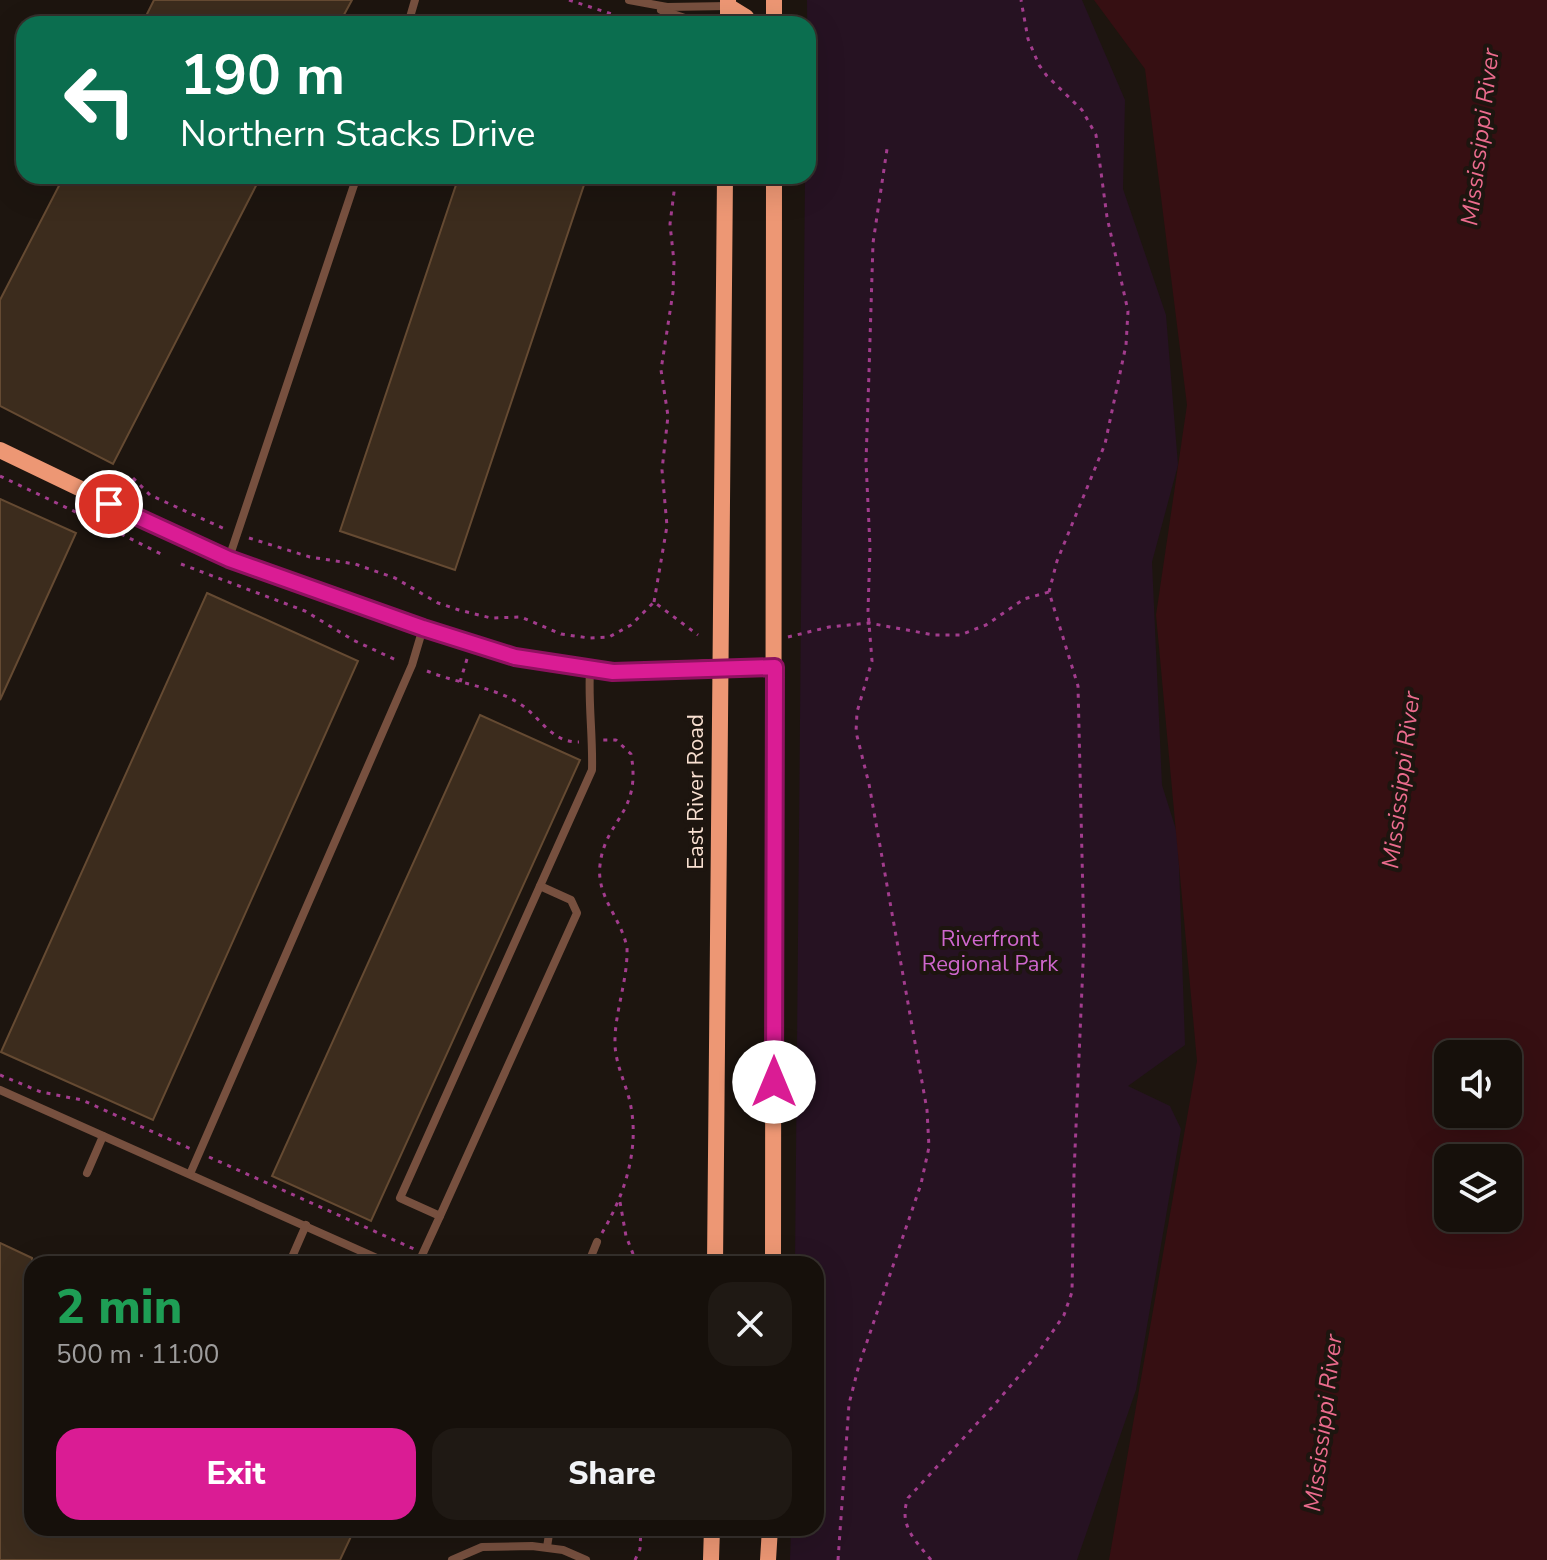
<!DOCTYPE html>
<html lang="en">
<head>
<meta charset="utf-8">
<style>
	:root { --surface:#16100b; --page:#1f1914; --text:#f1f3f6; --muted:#9e9d9d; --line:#35302c; --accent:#da1c94 }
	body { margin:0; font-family:"Nunito Sans",sans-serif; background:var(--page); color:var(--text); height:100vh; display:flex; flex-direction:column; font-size:30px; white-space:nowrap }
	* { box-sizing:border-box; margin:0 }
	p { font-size:26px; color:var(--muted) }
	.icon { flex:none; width:44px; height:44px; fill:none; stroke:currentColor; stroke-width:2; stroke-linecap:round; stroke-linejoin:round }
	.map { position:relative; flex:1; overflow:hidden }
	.drawer { position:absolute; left:24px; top:1256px; width:800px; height:280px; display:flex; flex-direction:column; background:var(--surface); border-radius:24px; box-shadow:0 8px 32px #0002,0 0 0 2px var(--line) }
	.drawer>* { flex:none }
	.banner { position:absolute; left:16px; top:16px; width:800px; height:168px; border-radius:24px; box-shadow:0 8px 32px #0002,0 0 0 2px var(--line); background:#0b6e4f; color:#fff; overflow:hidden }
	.fabs { position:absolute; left:1434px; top:1040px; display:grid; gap:16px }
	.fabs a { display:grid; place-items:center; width:88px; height:88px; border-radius:16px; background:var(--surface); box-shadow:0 8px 32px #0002,0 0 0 2px var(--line); font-size:40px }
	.pin { position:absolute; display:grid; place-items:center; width:68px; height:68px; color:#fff; margin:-34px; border:4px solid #fff; border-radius:50%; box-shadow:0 2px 8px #0007 }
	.me { position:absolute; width:88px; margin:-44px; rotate:0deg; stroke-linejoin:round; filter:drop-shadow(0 0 6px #0008) }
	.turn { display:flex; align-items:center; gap:28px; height:168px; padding:0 32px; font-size:36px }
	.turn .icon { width:104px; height:104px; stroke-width:2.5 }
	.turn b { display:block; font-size:56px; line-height:68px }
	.round { display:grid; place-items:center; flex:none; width:84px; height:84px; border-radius:24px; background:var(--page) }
	.headline { display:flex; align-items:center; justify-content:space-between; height:136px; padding:0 32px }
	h1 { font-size:48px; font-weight:800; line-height:60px; color:#1e9e55 }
	.primary-button { display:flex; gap:16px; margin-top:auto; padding:16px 32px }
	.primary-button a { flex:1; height:92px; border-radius:24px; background:var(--accent); color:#fff; font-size:32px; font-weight:800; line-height:92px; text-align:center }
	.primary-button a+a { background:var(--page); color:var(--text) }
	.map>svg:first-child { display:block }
	.green { fill:#261222 }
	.water { fill:#360f12; fill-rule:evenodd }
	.building { fill:#3c2c1d; stroke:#654a32; stroke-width:2 }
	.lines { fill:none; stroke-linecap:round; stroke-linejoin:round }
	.path { stroke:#a23c8d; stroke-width:3; stroke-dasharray:4 6; stroke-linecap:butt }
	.lane { stroke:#77503f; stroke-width:8 }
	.secondary { stroke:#ed9774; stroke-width:16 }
	.route-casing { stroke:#8e1260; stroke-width:20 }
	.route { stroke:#da1c94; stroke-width:14 }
	.labels { text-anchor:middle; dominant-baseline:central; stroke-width:8; stroke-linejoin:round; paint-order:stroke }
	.street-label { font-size:22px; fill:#f9e0d1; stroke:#1d150f }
	.park-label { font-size:22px; fill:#cf67cd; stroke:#1d150f }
	.water-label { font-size:24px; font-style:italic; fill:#ec6c8e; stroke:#1d150f }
</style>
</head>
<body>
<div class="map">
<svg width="1547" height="1560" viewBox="0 0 1547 1560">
	<rect width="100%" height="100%" fill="#1d150f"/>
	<path class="green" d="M807 0H1082L1125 100 1123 189 1166 315 1178 465 1152 562 1162 785 1178 836 1185 1045 1128 1086 1170 1106 1181 1129 1136 1390 1077 1560H790L791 1528H816V1264H795L805 176H808Z"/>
	<path class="water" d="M1094 0H1547V1560H1109L1197 1061 1156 615 1187 405 1145 69ZM1448 1054H1508V1114H1448ZM1448 1158H1508V1218H1448Z"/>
	<g class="building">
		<path d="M154 0H352L339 24H142Z"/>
		<path d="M64 176H261L113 464 0 406V300Z"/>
		<path d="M459 176H587L455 570 340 531Z"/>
		<path d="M0 499 76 533 0 700Z"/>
		<path d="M207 593 358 661 153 1120 1 1052Z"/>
		<path d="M480 715 580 760 371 1221 272 1176Z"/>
		<path d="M0 1243 32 1258V1528H355L340 1560H0Z"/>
	</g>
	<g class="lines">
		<g class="path">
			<path d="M569 0 642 24"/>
			<path d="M0 476 84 516"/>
			<path d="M133 478 150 495 227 530"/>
			<path d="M103 525 163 555"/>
			<path d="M249 538 310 557 355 564 395 578 438 603 459 610 491 618 521 617 561 634 589 638 609 637 631 625 654 602 698 635"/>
			<path d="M181 564 305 611 353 640 398 661"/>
			<path d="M654 602 667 526 662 470 668 416 661 370 673 292 674 262 670 224 676 176"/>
			<path d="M788 637 829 627 869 623 934 635H960L986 625 1024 599 1049 592"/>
			<path d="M427 671C456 683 490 686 517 702 539 714 550 743 579 742"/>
			<path d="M460 682 467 659"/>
			<path d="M0 1075 41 1092 82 1100 191 1149"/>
			<path d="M209 1157 414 1249"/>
			<path d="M620 1202 626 1236 637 1264"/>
			<path d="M602 1233C626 1192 641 1145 629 1098 624 1080 616 1064 615 1045 614 1013 628 981 627 948 622 919 596 897 600 865 605 819 642 814 631 754L616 740H602"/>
			<path d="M431 1257 442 1264"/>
			<path d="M635 1560 640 1549 641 1528"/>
			<path d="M838 1560 849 1404 859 1365 921 1184 929 1147 927 1110 869 784 856 732 857 712 872 661 868 611 870 547 866 462 869 372 873 243 887 149"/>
			<path d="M931 1560C915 1540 898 1525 908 1498L995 1404 1036 1356 1064 1315 1072 1292 1074 1173 1084 941 1078 686 1049 592 1057 561 1105 444 1126 345 1128 311 1107 217 1096 135 1082 110 1047 76 1039 65 1028 39 1021 0"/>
		</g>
		<g class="lane">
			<path d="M629 0 667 7 728 6"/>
			<path d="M661 10 703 24"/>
			<path d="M408 24 415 0"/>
			<path d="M229 558 357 176"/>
			<path d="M0 1090 390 1264"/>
			<path d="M87 1173 103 1136"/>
			<path d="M190 1174 412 665 423 628"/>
			<path d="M440 1216 577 913 571 900 540 886"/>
			<path d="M289 1264 306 1225"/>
			<path d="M418 1264 440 1216 400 1198 592 770C593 736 588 703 590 669"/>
			<path d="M588 1264 597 1242"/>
			<path d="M547 1547 550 1528"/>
			<path d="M452 1560 482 1547 532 1546 563 1550 586 1560"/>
		</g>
		<g class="secondary">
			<path d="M774 0V24"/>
			<path d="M728 6 746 17 750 24"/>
			<path d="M728 24V0"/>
			<path d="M0 450 212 552 423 628 515 657 613 672 719 667H775"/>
			<path d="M715 1264 725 176"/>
			<path d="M773 1264 774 176"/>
			<path d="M711 1560 712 1528"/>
			<path d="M768 1560 770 1528"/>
		</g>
	</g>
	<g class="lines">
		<defs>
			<path id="route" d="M109 504 229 559 423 628 515 657 613 672 775 667 774 1082"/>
		</defs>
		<use href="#route" class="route-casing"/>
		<use href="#route" class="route"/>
	</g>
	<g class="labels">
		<g class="street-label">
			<text transform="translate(696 792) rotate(-90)">East River Road</text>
		</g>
		<g class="park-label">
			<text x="990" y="939">Riverfront<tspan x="990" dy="25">Regional Park</tspan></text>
		</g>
		<g class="water-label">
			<text transform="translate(1480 137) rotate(-83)">Mississippi River</text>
			<text transform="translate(1401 780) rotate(-83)">Mississippi River</text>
			<text transform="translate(1323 1423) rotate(-83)">Mississippi River</text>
		</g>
	</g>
</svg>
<div class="fabs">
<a><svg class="icon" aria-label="sound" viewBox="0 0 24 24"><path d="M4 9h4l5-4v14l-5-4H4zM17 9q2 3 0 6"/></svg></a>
<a><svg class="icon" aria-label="layers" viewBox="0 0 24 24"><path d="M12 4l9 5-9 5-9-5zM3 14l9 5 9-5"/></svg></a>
</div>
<div class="pin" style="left:109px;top:504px;background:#d93025"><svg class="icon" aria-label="arrive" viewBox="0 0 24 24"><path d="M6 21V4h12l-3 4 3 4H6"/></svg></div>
<svg class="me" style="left:774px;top:1082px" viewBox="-20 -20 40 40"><circle r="19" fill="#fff"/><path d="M0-13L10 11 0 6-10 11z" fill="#da1c94"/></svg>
<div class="banner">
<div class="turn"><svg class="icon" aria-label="left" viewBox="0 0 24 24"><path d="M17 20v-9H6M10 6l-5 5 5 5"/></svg><div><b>190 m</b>Northern Stacks Drive</div></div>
</div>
<section class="drawer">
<div class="headline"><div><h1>2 min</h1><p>500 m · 11:00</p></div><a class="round"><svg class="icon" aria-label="close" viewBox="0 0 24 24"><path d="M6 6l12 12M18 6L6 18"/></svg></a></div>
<div class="primary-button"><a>Exit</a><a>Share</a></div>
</section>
</div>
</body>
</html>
